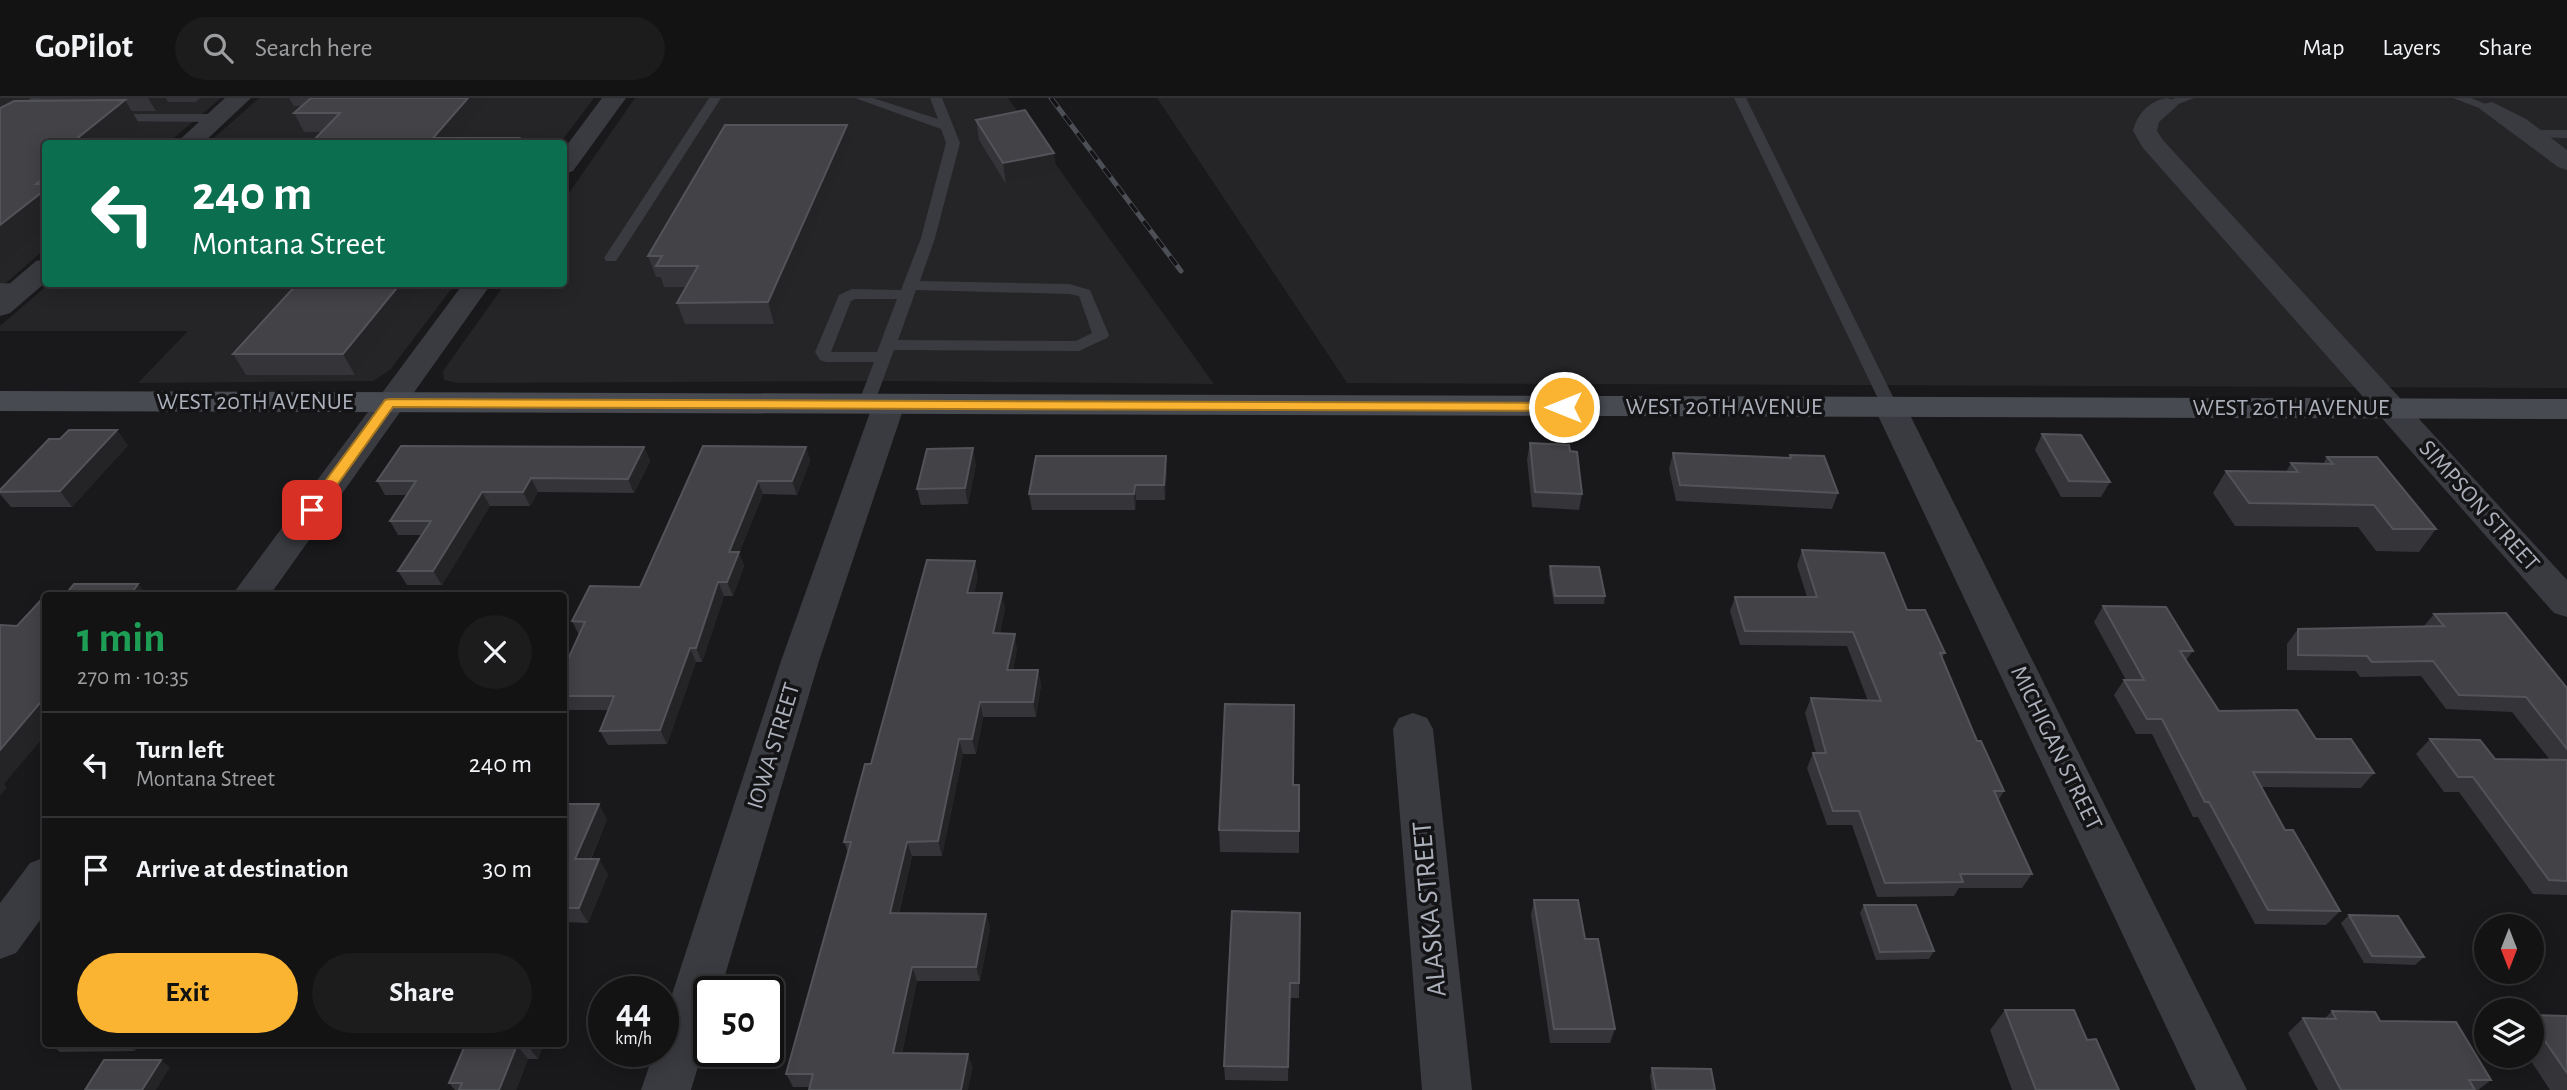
<!DOCTYPE html>
<html lang="en">
<head>
<meta charset="utf-8">
<style>
	:root { --surface:#131314; --page:#1c1c1d; --text:#f1f3f6; --muted:#9d9ea0; --line:#323234; --accent:#fbb431 }
	body { margin:0; font-family:"Alegreya Sans",sans-serif; background:var(--page); color:var(--text); height:100vh; display:flex; flex-direction:column; font-size:26px; white-space:nowrap }
	* { box-sizing:border-box; margin:0 }
	p { font-size:23px; color:var(--muted) }
	.icon { flex:none; width:38px; height:38px; fill:none; stroke:currentColor; stroke-width:2; stroke-linecap:round; stroke-linejoin:round }
	.map { position:relative; flex:1; overflow:hidden }
	.panel { position:absolute; left:42px; top:494px; width:525px; height:455px; display:flex; flex-direction:column; background:var(--surface); border-radius:7px; box-shadow:0 4px 18px #0003,0 0 0 2px var(--line) }
	.panel>* { flex:none }
	.hud { position:absolute; left:42px; top:42px; width:525px; height:147px; border-radius:7px; box-shadow:0 4px 18px #0003,0 0 0 2px var(--line); background:#0b6e4f; color:#fff; overflow:hidden }
	.needle { width:46px; rotate:180deg }
	.fabs { position:absolute; left:2474px; top:816px; display:grid; gap:14px }
	.fabs a { display:grid; place-items:center; width:70px; height:70px; border-radius:50%; background:var(--surface); box-shadow:0 4px 18px #0003,0 0 0 2px var(--line); font-size:35px }
	.speed { position:absolute; left:588px; top:878px; display:flex; gap:14px; font-size:35px; font-weight:700; text-align:center }
	.speed>* { display:grid; place-content:center; width:91px; height:91px; border-radius:50%; background:var(--surface); box-shadow:0 4px 18px #0003,0 0 0 2px var(--line); line-height:1 }
	.speed small { font-size:18px; font-weight:400 }
	.speed .limit { border:4px solid #111; border-radius:10px; background:#fff; color:#111 }
	.pin { position:absolute; display:grid; place-items:center; width:60px; height:60px; color:#fff; margin:-30px; border-radius:14px; box-shadow:0 4px 10px #0006 }
	.me { position:absolute; width:77px; margin:-38px; rotate:270deg; stroke-linejoin:round; filter:drop-shadow(0 0 5px #0008) }
	.turn { display:flex; align-items:center; gap:24px; height:147px; padding:0 35px; font-size:32px }
	.turn .icon { width:91px; height:91px; stroke-width:2.5 }
	.turn b { display:block; font-size:49px; line-height:60px }
	.round { display:grid; place-items:center; flex:none; width:74px; height:74px; border-radius:37px; background:var(--page) }
	.summary { display:flex; align-items:center; justify-content:space-between; height:119px; padding:0 35px }
	h1 { font-size:42px; font-weight:600; line-height:52px; color:#1e9e55 }
	.primary-button { display:flex; gap:14px; margin-top:auto; padding:14px 35px }
	.primary-button a { flex:1; height:80px; border-radius:42px; background:var(--accent); color:#111; font-size:28px; font-weight:600; line-height:80px; text-align:center }
	.primary-button a+a { background:var(--page); color:var(--text) }
	ul { padding:0; list-style:none }
	li { display:flex; align-items:center; gap:21px; height:105px; padding:0 35px; border-top:2px solid var(--line) }
	li div { flex:1 }
	li b { display:block; font-size:26px }
	li em { font-style:normal }
	header { display:flex; align-items:center; gap:42px; box-sizing:border-box; height:98px; padding:0 35px; background:var(--surface); border-bottom:2px solid var(--line) }
	header strong { font-size:33px }
	nav { display:flex; gap:38px; margin-inline-start:auto; font-size:24px }
	.search { width:490px; height:63px; background:var(--page); display:flex; align-items:center; gap:18px; box-sizing:border-box; padding:0 24px; border-radius:38px; color:var(--muted); font-size:26px }
	.map>svg:first-child { display:block }
	.built { fill:#252528 }
	.lines { fill:none; stroke-linecap:round; stroke-linejoin:round }
	.lane { fill:#3a3b40; fill-rule:evenodd }
	.street { fill:#3a3b40; fill-rule:evenodd }
	.secondary { fill:#474a51; fill-rule:evenodd }
	.rail-casing { stroke:#4c4f56; stroke-width:5 }
	.rail { stroke:#141416; stroke-width:3.5; stroke-dasharray:11; stroke-linecap:butt }
	.wall { fill:#353539 }
	.shaded-wall { fill:#242427 }
	.building { fill:#424247; stroke:#525459; stroke-width:2 }
	.route { fill:#fbb431; stroke:#a37520; stroke-width:2 }
	.labels { text-anchor:middle; dominant-baseline:central; stroke-width:7; stroke-linejoin:round; paint-order:stroke }
	.street-label { font-size:24px; fill:#abb0bb; stroke:#141416 }
	.near-street-label { font-size:28px; fill:#abb0bb; stroke:#141416 }
</style>
</head>
<body>
<header>
<strong>GoPilot</strong>
<div class="search"><svg class="icon" aria-label="search" viewBox="0 0 24 24"><circle cx="10" cy="10" r="6"/><path d="M15 15l6 6"/></svg>Search here</div>
<nav><a>Map</a><a>Layers</a><a>Share</a></nav>
</header>
<div class="map">
<svg width="2567" height="992" viewBox="0 0 2567 992">
	<rect width="100%" height="100%" fill="#19191b"/>
	<g class="built">
		<path d="M0 0H221L168 45 46 46 45 151 0 190Z"/>
		<path d="M259 0H594L560 45 207 46Z"/>
		<path d="M635 0H1008L1214 286 898 283 458 285 444 282 443 273 505 186H564V102Z"/>
		<path d="M1157 0H2567V290L1347 285Z"/>
		<path d="M49 186H455L390 272 373 283 138 285 188 233H0V228Z"/>
	</g>
	<g class="lines">
		<g class="lane">
			<path d="M31 0H45L0 32V22Z"/>
			<path d="M709 0H721L616 163H606L604 160Z"/>
			<path d="M855 0H873L938 21 930 0H942L960 45 935 140 920 183 1069 186 1090 192 1109 237 1107 240 1079 253 894 252 874 306 872 310H860L858 306 874 264H826L820 262 815 254 839 197 852 191 901 192 921 140 946 45 941 31ZM916 192 1069 196 1079 198 1092 235 1076 243 898 242ZM855 201H897L877 254H831L851 203Z"/>
			<path d="M1734 0H1746L1898 309 1896 313H1884L1882 309Z"/>
			<path d="M2175 0H2194L2166 11 2160 7Z"/>
			<path d="M2453 0H2471L2498 11 2492 15Z"/>
			<path d="M110 16H216L222 20 216 24 105 23V17Z"/>
			<path d="M2530 32H2567V40L2525 39V33Z"/>
			<path d="M0 185 21 186 29 191 21 196 0 195Z"/>
		</g>
		<g class="street">
			<path d="M225 0H251L202 46H175Z"/>
			<path d="M602 0H626L573 73 564 76V51Z"/>
			<path d="M2167 0 2174 2 2178 7 2159 24 2157 33 2162 41 2567 482V519L2554 515 2143 50 2133 33C2137 16 2149 3 2167 0Z"/>
			<path d="M2492 4 2526 21 2567 52V72L2558 69 2480 11 2483 6Z"/>
			<path d="M46 161V184L10 215 0 218V194L36 163Z"/>
			<path d="M463 186H491L270 497H232Z"/>
			<path d="M889 296 900 299 905 306 819 563 720 894H709V932L691 992H641L654 954H663V924L781 563 873 306 878 299Z"/>
			<path d="M1890 299 1901 302 1906 309 2247 992H2196L1874 309 1879 302Z"/>
			<path d="M1413 615 1427 620 1433 631 1472 992H1422L1393 631 1399 620Z"/>
			<path d="M46 759V814L16 855 0 861V805L30 765Z"/>
		</g>
		<path class="secondary" d="M0 293 2567 301V321L0 313Z"/>
		<defs>
			<path id="rail" d="M1051 0 1181 173"/>
		</defs>
		<use href="#rail" class="rail-casing"/>
		<use href="#rail" class="rail"/>
	</g>
	<g class="wall">
		<path d="M41 0H200L196 4H168L156 13H131L140 27 46 46V132L0 170V10L42 3Z"/>
		<path d="M289 0H492L458 40 521 46 321 34H304L294 15 302 8H294Z"/>
		<path d="M976 22 1057 75 1006 86 979 42Z"/>
		<path d="M852 47 774 226H685L677 205 686 189H664L661 179H656L648 158Z"/>
		<path d="M297 186H427L355 277H246L233 256Z"/>
		<path d="M2042 336 2110 384 2101 399H2061L2035 352Z"/>
		<path d="M1530 345 1570 353 1582 396 1579 412 1532 409 1527 361Z"/>
		<path d="M128 347 72 409H11L0 396V392Z"/>
		<path d="M703 348 806 349 810 363 797 397 763 396 739 455 744 468 733 498H724L702 564H696L667 646 608 647 600 633 609 612H564V570L579 537 572 523 640 489Z"/>
		<path d="M644 349 650 363 634 395 538 394 530 408H490L442 487H407L398 473 422 437H398L390 423 407 397H385L377 383Z"/>
		<path d="M1673 355 1789 360 1790 357 1838 395 1832 411 1676 403 1669 371Z"/>
		<path d="M2327 359 2436 431 2419 454 2376 453 2358 429 2235 428 2213 395 2226 373 2286 374 2291 365 2323 366Z"/>
		<path d="M976 366 968 406 921 407 917 391Z"/>
		<path d="M1167 373 1165 402H1136L1135 412H1032L1029 396Z"/>
		<path d="M1802 452 1907 512 1945 555 1942 560 1977 643 2004 693 1998 703 2032 776 2022 790H1959L1954 798 1877 799 1852 727H1827L1807 670 1813 655H1816L1805 615 1811 600 1868 603 1847 548 1740 547 1730 513 1735 499H1807L1797 467Z"/>
		<path d="M1550 468 1605 498 1604 506H1554L1549 476Z"/>
		<path d="M978 478 974 495 1005 510 1000 535 1017 551 1013 572H1038L1041 587 1036 619H983L976 656H963L942 758H912L899 815 986 816 990 830 980 883H917L902 955 973 969 810 989H793L786 976 848 754 844 744 871 666Z"/>
		<path d="M2103 508 2193 553 2186 562 2219 613 2316 641 2374 675 2361 690 2261 689 2285 732 2340 813 2326 827 2255 826 2198 719H2193L2152 636H2136L2114 597 2124 582H2126L2094 524Z"/>
		<path d="M2434 516 2567 590V797L2533 796 2459 694H2444L2416 656 2430 641 2495 661 2550 662 2512 614 2446 611 2421 578 2360 579 2356 573 2287 572V546L2298 531 2424 528Z"/>
		<path d="M1293 687H1299V755L1220 754 1219 732Z"/>
		<path d="M564 706 607 721 591 761 608 776 588 825 564 824Z"/>
		<path d="M1534 802 1585 841 1615 931 1610 945H1550L1531 817Z"/>
		<path d="M1864 807 1934 853 1929 861 1876 862 1860 815Z"/>
		<path d="M1300 815 1299 900H1290L1288 983 1225 982 1224 968Z"/>
		<path d="M2349 817 2424 859 2415 867 2364 865 2341 825Z"/>
		<path d="M2005 912 2087 942 2119 992H2012L1990 932Z"/>
		<path d="M2332 913 2380 923 2491 982 2478 992H2318L2288 935 2303 920 2324 921Z"/>
		<path d="M2532 917 2567 918V992H2550L2527 957H2532Z"/>
		<path d="M49 945H139L135 953 60 954Z"/>
		<path d="M466 945H544L538 961H528L516 992H455L449 985Z"/>
		<path d="M1652 970 1715 992H1652L1650 978Z"/>
	</g>
	<g class="shaded-wall">
		<path d="M148 0H166L168 4 156 13Z"/>
		<path d="M468 0H492L453 46 433 40Z"/>
		<path d="M125 2 140 27 117 46H70Z"/>
		<path d="M847 27 852 47 774 226 768 204Z"/>
		<path d="M519 40 521 46H514Z"/>
		<path d="M1054 55 1057 75 1006 86 1003 65Z"/>
		<path d="M46 78V132L0 170V127L36 86Z"/>
		<path d="M400 186H427L355 277 343 256Z"/>
		<path d="M117 332 128 347 72 409 60 393Z"/>
		<path d="M644 349 650 363 634 395 628 381Z"/>
		<path d="M806 349 810 363 797 397 792 383Z"/>
		<path d="M973 350 976 366 968 406 965 390Z"/>
		<path d="M1166 358 1167 373 1165 402 1164 387Z"/>
		<path d="M531 380 538 394 530 408 523 394Z"/>
		<path d="M758 383 763 396 739 455 744 468 733 498 727 484 729 454Z"/>
		<path d="M1135 387 1136 402 1135 412 1134 396Z"/>
		<path d="M482 394 490 408 442 487 433 473Z"/>
		<path d="M975 463 978 478 971 510 967 495Z"/>
		<path d="M718 484 724 498 702 564 696 550Z"/>
		<path d="M138 486 147 497H130Z"/>
		<path d="M1002 495 1005 510 997 550 993 535Z"/>
		<path d="M1015 536 1017 551 1010 587 1007 572Z"/>
		<path d="M690 550 696 564 667 646 660 632Z"/>
		<path d="M1038 572 1041 587 1036 619 1033 604Z"/>
		<path d="M46 598V636L4 686 7 689 0 698V652Z"/>
		<path d="M980 604 983 619 976 656 972 641Z"/>
		<path d="M959 641 963 656 942 758 938 743Z"/>
		<path d="M599 706 607 721 584 776 575 761Z"/>
		<path d="M907 744 912 758 895 829 890 815Z"/>
		<path d="M599 761 608 776 588 825 579 810Z"/>
		<path d="M986 816 990 830 980 883 976 869Z"/>
		<path d="M912 869 917 883 899 968 893 955Z"/>
		<path d="M125 945H139L135 953Z"/>
		<path d="M528 945H544L538 961 527 947Z"/>
		<path d="M517 947 528 961 516 992H499Z"/>
		<path d="M968 956 973 969 968 992H961Z"/>
		<path d="M161 962 170 969 156 992H142Z"/>
	</g>
	<g class="building">
		<path d="M311 0H468L433 40H519L514 46H310L340 15H294Z"/>
		<path d="M125 2 70 46H46V78L36 86H46V91L0 127V10L14 3Z"/>
		<path d="M1025 12 1054 55 1003 65 976 22Z"/>
		<path d="M725 27H847L768 204 677 205 698 168H656L662 158H648Z"/>
		<path d="M297 186H400L343 256H233Z"/>
		<path d="M69 332H117L60 393 0 394V392L49 341H60Z"/>
		<path d="M2042 336 2081 337 2110 384 2069 383Z"/>
		<path d="M1530 345 1569 347 1570 353 1577 354 1582 396 1535 394Z"/>
		<path d="M401 348 644 349 628 381 531 380 523 394H482L433 473H398L431 423H390L416 383H377Z"/>
		<path d="M703 348 806 349 792 383H758L729 454H739L727 484H718L696 550H690L660 632 600 633 614 598H564V570L585 524 572 523 590 488 640 489Z"/>
		<path d="M973 350 965 390 917 391 927 351Z"/>
		<path d="M1673 355 1791 360 1790 357 1824 358 1838 395 1680 387Z"/>
		<path d="M1036 358H1166L1164 387H1135L1134 396H1029Z"/>
		<path d="M2327 359H2377L2436 431H2393L2374 407 2249 405 2226 373 2298 374 2291 365 2333 366Z"/>
		<path d="M1802 452 1884 455 1907 512H1925L1945 555H1940L1977 643H1981L2004 693H1994L2032 776H1960L1963 784 1885 785 1859 713H1833L1813 655H1826L1811 600 1881 603 1853 534 1745 533 1735 499H1817Z"/>
		<path d="M927 462 975 463 967 495H1002L993 535 1015 536 1007 572H1038L1033 604H980L972 641H959L938 743 907 744 890 815 986 816 976 869H912L893 955 968 956 961 992H809L813 976H786L851 744H844L865 666H871Z"/>
		<path d="M1550 468 1599 469 1605 498H1555Z"/>
		<path d="M74 486H138L130 497H65Z"/>
		<path d="M42 501H46V598L0 652V527L17 528Z"/>
		<path d="M2103 508 2166 509 2193 553H2180L2219 613 2297 612 2316 641H2351L2374 675 2253 674 2285 732H2293L2340 813 2268 812 2209 704H2205L2162 621H2147L2124 582H2144Z"/>
		<path d="M2506 515 2567 590V651L2526 599 2459 597 2433 563 2372 564 2367 558 2298 557V531L2444 528 2434 516Z"/>
		<path d="M1225 606 1294 607 1293 687H1299V733L1219 732Z"/>
		<path d="M2430 641 2480 642 2495 661 2567 662V783L2549 782 2473 679H2458Z"/>
		<path d="M564 706H599L575 761H599L579 810H564Z"/>
		<path d="M1534 802H1578L1585 841H1598L1615 931H1554Z"/>
		<path d="M1864 807H1916L1934 853 1880 854Z"/>
		<path d="M1232 813 1300 815 1299 885H1290L1288 969 1224 968Z"/>
		<path d="M2349 817 2398 818 2424 859 2372 858Z"/>
		<path d="M2005 912H2074L2087 942 2096 941 2119 992H2036Z"/>
		<path d="M2332 913 2375 914 2380 923 2456 924 2491 982H2469L2475 992H2341L2303 920 2336 921Z"/>
		<path d="M2532 917 2567 918V975L2532 924Z"/>
		<path d="M466 945H528L527 947H517L499 992H459L462 985H449Z"/>
		<path d="M104 962H161L142 992H85Z"/>
		<path d="M1652 970 1711 971 1715 992H1656Z"/>
	</g>
	<path class="route" d="M389 301 1564 305 1571 309 1564 313 393 309 317 415H307L304 412 307 408 385 302Z"/>
	<g class="labels">
		<g class="street-label">
			<text x="255" y="304">WEST 20TH AVENUE</text>
			<text x="1724" y="309">WEST 20TH AVENUE</text>
			<text x="2291" y="310">WEST 20TH AVENUE</text>
			<text transform="translate(2479 408) rotate(48)">SIMPSON STREET</text>
			<text transform="translate(774 648) rotate(-73)">IOWA STREET</text>
			<text transform="translate(2056 650) rotate(64)">MICHIGAN STREET</text>
		</g>
		<g class="near-street-label">
			<text transform="translate(1430 811) rotate(-95)">ALASKA STREET</text>
		</g>
	</g>
</svg>
<div class="fabs">
<a><svg class="needle" viewBox="-14 -14 28 28"><path d="M0-13l5 13h-10z" fill="#e53935"/><path d="M0 13l5-13h-10z" fill="#9d9ea0"/></svg></a>
<a><svg class="icon" aria-label="layers" viewBox="0 0 24 24"><path d="M12 4l9 5-9 5-9-5zM3 14l9 5 9-5"/></svg></a>
</div>
<div class="speed"><div>44<small>km/h</small></div><div class="limit">50</div></div>
<div class="pin" style="left:312px;top:412px;background:#d93025"><svg class="icon" aria-label="arrive" viewBox="0 0 24 24"><path d="M6 21V4h12l-3 4 3 4H6"/></svg></div>
<svg class="me" style="left:1564px;top:309px" viewBox="-20 -20 40 40"><circle r="17" fill="#fbb431" stroke="#fff" stroke-width="3"/><path d="M0-11L8 9 0 5-8 9z" fill="#fff"/></svg>
<div class="hud">
<div class="turn"><svg class="icon" aria-label="left" viewBox="0 0 24 24"><path d="M17 20v-9H6M10 6l-5 5 5 5"/></svg><div><b>240 m</b>Montana Street</div></div>
</div>
<section class="panel">
<div class="summary"><div><h1>1 min</h1><p>270 m · 10:35</p></div><a class="round"><svg class="icon" aria-label="close" viewBox="0 0 24 24"><path d="M6 6l12 12M18 6L6 18"/></svg></a></div>
<ul>
<li><svg class="icon" aria-label="left" viewBox="0 0 24 24"><path d="M17 20v-9H6M10 6l-5 5 5 5"/></svg><div><b>Turn left</b><p>Montana Street</p></div><em>240 m</em></li>
<li><svg class="icon" aria-label="arrive" viewBox="0 0 24 24"><path d="M6 21V4h12l-3 4 3 4H6"/></svg><div><b>Arrive at destination</b></div><em>30 m</em></li>
</ul>
<div class="primary-button"><a>Exit</a><a>Share</a></div>
</section>
</div>
</body>
</html>
